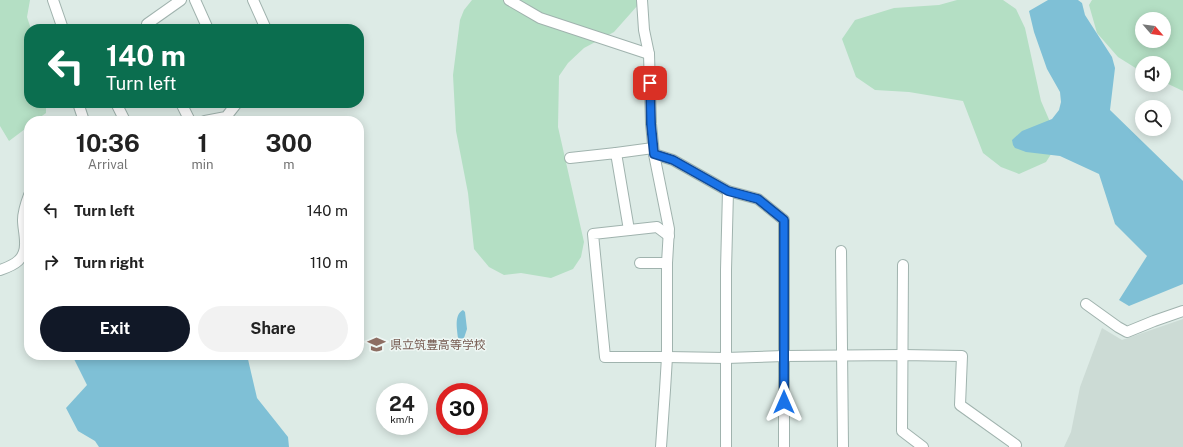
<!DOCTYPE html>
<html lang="en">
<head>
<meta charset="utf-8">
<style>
	:root { --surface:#fff; --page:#f2f2f2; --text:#222; --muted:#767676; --accent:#111827 }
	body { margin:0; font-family:"Public Sans","Noto Sans JP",sans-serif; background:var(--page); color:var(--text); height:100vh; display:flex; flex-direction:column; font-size:15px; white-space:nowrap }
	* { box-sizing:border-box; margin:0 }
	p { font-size:13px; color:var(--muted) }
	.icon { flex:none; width:22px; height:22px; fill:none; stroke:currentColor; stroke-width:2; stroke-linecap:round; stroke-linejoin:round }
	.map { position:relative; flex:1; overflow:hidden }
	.sheet { position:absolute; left:24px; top:116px; width:340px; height:244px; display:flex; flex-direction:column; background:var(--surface); border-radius:16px; box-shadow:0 2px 10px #0003 }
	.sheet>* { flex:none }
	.guide { position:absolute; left:24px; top:24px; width:340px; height:84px; border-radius:16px; box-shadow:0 2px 10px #0003; background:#0b6e4f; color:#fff; overflow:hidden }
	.needle { width:26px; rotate:118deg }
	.controls { position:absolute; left:1135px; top:12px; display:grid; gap:8px }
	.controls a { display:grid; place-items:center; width:36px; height:36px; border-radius:50%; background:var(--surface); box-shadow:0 2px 10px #0003; font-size:20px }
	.speed { position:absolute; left:376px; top:383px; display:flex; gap:8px; font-size:20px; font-weight:700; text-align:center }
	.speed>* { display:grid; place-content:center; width:52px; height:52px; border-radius:50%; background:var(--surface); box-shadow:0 2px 10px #0003; line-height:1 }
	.speed small { font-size:10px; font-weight:400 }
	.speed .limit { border:6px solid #d22; background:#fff; color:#111 }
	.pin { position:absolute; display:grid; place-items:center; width:34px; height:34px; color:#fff; margin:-17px; border-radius:8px; box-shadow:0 2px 6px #0006 }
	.me { position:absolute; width:44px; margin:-22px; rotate:0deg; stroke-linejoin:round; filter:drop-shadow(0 0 3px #0008) }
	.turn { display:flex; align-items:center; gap:14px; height:84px; padding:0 16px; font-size:18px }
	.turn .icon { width:52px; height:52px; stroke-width:2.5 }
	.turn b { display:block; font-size:28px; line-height:34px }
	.eta { display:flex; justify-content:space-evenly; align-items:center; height:68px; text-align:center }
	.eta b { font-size:24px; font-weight:700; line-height:28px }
	.button { display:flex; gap:8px; margin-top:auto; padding:8px 16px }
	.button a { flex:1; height:46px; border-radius:24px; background:var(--accent); color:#fff; font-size:16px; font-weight:700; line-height:46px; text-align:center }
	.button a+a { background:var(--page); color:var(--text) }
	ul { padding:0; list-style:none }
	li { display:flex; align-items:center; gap:12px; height:52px; padding:0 16px }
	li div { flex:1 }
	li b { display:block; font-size:15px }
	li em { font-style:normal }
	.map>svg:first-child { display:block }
	.built { fill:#ccdbd5 }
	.green { fill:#b4dfc4; fill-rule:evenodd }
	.water { fill:#7fc0d6 }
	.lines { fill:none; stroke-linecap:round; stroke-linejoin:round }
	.street-casing { stroke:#a0b3ae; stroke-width:12 }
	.street { stroke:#fff; stroke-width:10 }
	.route-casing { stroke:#114b97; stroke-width:10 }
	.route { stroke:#1a73e8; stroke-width:7 }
	.labels { text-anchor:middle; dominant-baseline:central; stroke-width:3; stroke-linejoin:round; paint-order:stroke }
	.education-label { font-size:12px; fill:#785e54; stroke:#eef7f4; text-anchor:start }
</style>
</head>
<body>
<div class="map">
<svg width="1183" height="447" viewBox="0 0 1183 447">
	<rect width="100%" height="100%" fill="#ddebe6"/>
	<path class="built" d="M1183 319V447H1064L1071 432 1080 387 1102 328 1122 340Z"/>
	<g class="green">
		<path d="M0 0H30L27 17 31 29H29V103H46V113L35 121H29V126L9 141 0 126Z"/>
		<path d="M472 0H640L638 5 614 32 584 48 568 63 559 76 558 127 584 242 581 257 573 269 551 278 521 273 504 275 489 267 474 249 468 193 456 131 453 75 460 20 464 10Z"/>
		<path d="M957 0H1003L1016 9 1025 28 1041 101 1057 138 1055 148 1046 162 1019 174 1001 167 983 153 963 101 909 92 875 90 856 77 842 39 855 20 894 8 939 5Z"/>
		<path d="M1092 0H1183V91L1164 82V63H1142V72L1118 57 1097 33 1089 5ZM1142 19H1164V41H1142Z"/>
	</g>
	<g class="water">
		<path d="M1048 0H1078L1082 3 1085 15 1112 57 1115 68 1110 110 1183 181V284L1129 306 1119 300 1147 256 1115 224 1099 174 1060 156 1026 152 1015 148 1013 145 1012 140 1022 131 1052 119 1059 110 1061 102 1060 92 1047 69 1034 32 1029 11Z"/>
		<path d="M463 310 465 312 467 329 464 338 461 339 458 338C457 328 454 315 463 310Z"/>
		<path d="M72 355H247L257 398 288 437 289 447H99L95 441 78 431 66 408 87 385Z"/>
	</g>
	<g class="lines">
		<defs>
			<g id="street">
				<path d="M53 0 63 29"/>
				<path d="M195 0 208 29"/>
				<path d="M253 0 266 29"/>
				<path d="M509 0 540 18 649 54"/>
				<path d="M642 0 644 30 649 54 651 124 654 154 669 229 667 263V357L665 390 661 447"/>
				<path d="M148 29 147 24 181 0"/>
				<path d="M78 103 84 121"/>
				<path d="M116 103 125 121"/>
				<path d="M181 103 190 121"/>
				<path d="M205 121 226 117 237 103"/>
				<path d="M616 153 653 148"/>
				<path d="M654 154 673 160 728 191 758 199 784 220V447"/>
				<path d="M570 158 616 153 629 230"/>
				<path d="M669 236 657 227 593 234 605 357H667L726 358 784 356 902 355 962 356 960 405 1016 445 1014 447"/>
				<path d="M841 251 843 447"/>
				<path d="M640 263H667"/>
				<path d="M903 265 902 431 923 447"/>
				<path d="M0 270C15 265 26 259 25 242 25 234 23 227 23 220 23 211 26 203 29 195"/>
				<path d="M1086 304 1118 327 1127 332 1154 321 1183 311"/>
				<path d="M726 447V270L728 191"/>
			</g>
		</defs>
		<use href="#street" class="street-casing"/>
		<use href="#street" class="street"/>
	</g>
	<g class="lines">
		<defs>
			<path id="route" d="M650 83 651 124 654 154 673 160 728 191 758 199 784 220V402"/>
		</defs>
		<use href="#route" class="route-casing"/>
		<use href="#route" class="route"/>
	</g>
	<defs>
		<symbol id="school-bare" viewBox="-9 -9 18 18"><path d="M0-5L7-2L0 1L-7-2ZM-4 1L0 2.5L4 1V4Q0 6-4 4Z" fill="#8d6e63" stroke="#eef7f4" stroke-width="2.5" paint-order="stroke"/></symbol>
	</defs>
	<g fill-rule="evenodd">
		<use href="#school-bare" x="364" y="332" width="25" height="25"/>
	</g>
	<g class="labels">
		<g class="education-label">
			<text x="390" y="345">県立筑豊高等学校</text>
		</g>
	</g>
</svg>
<div class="controls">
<a><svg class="needle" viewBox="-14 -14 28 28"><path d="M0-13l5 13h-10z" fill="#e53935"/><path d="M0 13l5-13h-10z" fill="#767676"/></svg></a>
<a><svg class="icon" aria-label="sound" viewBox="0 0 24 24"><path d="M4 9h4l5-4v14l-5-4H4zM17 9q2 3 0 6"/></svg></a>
<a><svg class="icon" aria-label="search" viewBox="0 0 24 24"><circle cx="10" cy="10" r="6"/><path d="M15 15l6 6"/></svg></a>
</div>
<div class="speed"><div>24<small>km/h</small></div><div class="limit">30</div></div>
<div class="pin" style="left:650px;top:83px;background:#d93025"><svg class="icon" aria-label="arrive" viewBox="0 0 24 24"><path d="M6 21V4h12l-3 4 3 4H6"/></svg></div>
<svg class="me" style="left:784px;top:402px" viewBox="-20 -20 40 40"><path d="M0-17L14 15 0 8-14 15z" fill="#1a73e8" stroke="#fff" stroke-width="4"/></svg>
<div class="guide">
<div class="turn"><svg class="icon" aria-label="left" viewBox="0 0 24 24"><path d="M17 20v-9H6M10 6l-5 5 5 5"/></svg><div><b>140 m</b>Turn left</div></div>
</div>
<section class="sheet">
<div class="eta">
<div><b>10:36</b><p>Arrival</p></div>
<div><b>1</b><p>min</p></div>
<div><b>300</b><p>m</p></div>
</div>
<ul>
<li><svg class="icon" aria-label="left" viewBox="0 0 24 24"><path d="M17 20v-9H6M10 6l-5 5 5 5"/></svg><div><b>Turn left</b></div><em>140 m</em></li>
<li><svg class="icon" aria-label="right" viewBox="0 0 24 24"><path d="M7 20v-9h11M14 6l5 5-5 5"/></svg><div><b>Turn right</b></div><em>110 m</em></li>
</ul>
<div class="button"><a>Exit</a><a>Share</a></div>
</section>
</div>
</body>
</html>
